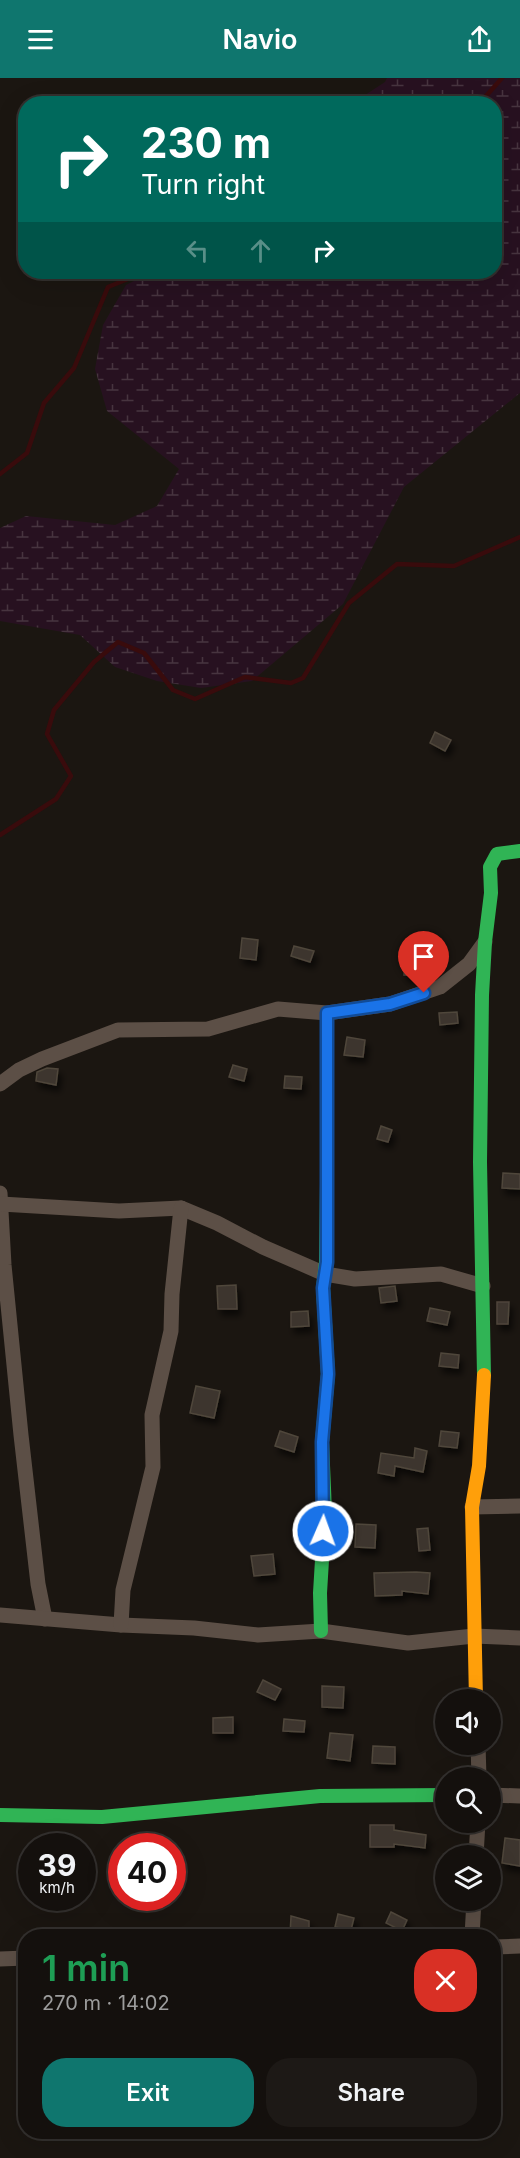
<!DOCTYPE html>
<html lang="en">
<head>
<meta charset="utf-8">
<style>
	:root { --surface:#14100d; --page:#1d1916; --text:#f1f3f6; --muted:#9d9d9d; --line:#33302e; --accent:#0f766e }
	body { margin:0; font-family:Inter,sans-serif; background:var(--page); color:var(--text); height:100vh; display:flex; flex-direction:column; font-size:22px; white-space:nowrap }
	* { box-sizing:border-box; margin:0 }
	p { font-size:20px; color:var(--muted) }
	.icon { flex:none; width:33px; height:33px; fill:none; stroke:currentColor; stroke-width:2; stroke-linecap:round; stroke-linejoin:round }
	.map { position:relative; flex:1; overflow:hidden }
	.panel { position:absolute; left:18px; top:1851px; width:483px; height:210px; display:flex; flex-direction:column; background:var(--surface); border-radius:24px; box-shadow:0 6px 24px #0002,0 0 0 2px var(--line) }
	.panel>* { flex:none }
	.guide { position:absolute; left:18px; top:18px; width:484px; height:183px; border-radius:24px; box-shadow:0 6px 24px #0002,0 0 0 2px var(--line); background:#00695c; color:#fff; overflow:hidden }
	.controls { position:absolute; left:435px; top:1611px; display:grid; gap:12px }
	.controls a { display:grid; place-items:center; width:66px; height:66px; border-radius:50%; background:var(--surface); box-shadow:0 6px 24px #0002,0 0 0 2px var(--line); font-size:30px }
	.speed { position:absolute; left:18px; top:1755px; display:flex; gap:12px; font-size:30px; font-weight:700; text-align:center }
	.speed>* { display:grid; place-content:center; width:78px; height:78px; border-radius:50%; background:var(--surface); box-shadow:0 6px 24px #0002,0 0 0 2px var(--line); line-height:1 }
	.speed small { font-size:15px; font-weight:400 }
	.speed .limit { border:9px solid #d22; background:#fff; color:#111 }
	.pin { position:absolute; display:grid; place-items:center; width:51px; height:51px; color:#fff; margin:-62px -26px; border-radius:50% 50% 50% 0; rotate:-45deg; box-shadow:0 0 6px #0007 }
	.pin .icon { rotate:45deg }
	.me { position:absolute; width:66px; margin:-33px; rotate:2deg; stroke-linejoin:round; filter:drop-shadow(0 0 4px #0008) }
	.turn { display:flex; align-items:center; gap:21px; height:126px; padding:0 24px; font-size:27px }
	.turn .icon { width:78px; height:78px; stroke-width:2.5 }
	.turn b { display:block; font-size:42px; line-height:51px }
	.lanes { display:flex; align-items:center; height:57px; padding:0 24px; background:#0003; justify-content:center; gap:30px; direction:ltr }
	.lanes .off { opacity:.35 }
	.round { display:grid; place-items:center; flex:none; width:63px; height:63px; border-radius:24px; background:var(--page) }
	.headline { display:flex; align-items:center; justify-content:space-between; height:102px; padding:0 24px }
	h1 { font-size:36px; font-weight:600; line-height:45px; color:#1e9e55 }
	.cta { display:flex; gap:12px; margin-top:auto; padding:12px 24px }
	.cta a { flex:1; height:69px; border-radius:24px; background:var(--accent); color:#fff; font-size:24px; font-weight:600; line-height:69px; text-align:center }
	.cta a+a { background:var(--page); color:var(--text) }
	header { display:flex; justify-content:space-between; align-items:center; height:78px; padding:0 24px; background:var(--accent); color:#fff; font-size:27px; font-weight:600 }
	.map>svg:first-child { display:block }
	.wetland { fill:url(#wetland-marsh) }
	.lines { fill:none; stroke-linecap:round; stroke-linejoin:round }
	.stream { stroke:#390b0c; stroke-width:4.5 }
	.building { fill:#3d362e; stroke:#4f463b; stroke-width:1.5; filter:url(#shadow) }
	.street { stroke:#5c4f46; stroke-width:15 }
	.fast { stroke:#30b455; stroke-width:14 }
	.slow { stroke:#ff9f0a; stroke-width:14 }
	.route-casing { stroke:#114b97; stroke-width:15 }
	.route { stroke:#1a73e8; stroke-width:10 }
</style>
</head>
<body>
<header><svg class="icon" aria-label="menu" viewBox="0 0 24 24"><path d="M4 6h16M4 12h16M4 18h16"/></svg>Navio<svg class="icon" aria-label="share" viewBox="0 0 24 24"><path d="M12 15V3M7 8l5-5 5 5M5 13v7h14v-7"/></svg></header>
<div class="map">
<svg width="520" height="2080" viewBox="0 0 520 2080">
	<defs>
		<pattern id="wetland-marsh" width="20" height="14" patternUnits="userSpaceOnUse" patternTransform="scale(1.5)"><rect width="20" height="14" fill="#271120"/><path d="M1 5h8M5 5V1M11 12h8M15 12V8" fill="none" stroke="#47343f"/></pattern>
		<filter id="shadow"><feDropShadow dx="3.5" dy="6" stdDeviation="3" flood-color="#0009"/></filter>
	</defs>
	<rect width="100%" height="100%" fill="#1b1611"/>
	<path class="wetland" d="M387 0H520V315L404 409 343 526 252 603 201 610 157 603 115 589 80 557 0 543V450L26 438 115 447 157 428 179 391 107 333 95 291 103 247 126 207 152 194H495V26L353 25 385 4Z"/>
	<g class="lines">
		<g class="stream">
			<path d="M479 26 502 0"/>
			<path d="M0 396 27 375 44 325 74 290 108 209 145 194"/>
			<path d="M0 757 56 721 71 698 47 656 54 632 94 584 118 564 144 575 173 612 195 621 245 599 291 605 303 600 349 525 397 486 454 488 520 459"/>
		</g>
	</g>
	<g class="building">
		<path d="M435 654 451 662 445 673 430 665Z"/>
		<path d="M242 860 258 862 256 882 240 880Z"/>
		<path d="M294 868 314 873 310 884 291 878Z"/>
		<path d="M405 884 424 885 423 898 404 897Z"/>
		<path d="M457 934 458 945 440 947 439 935Z"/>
		<path d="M347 959 365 962 363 979 344 977Z"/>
		<path d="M233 987 247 991 244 1003 229 999Z"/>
		<path d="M47 990 58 991 56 1007 36 1003 37 994Z"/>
		<path d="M285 998 302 999 301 1011 284 1010Z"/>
		<path d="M381 1048 392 1052 388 1064 377 1061Z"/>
		<path d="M503 1095 520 1096V1111L502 1110Z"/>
		<path d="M236 1207 237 1231H218L217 1208Z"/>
		<path d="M395 1208 397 1223 381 1225 379 1210Z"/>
		<path d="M497 1224H509L508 1246H497Z"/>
		<path d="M430 1230 450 1234 447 1247 427 1243Z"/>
		<path d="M308 1233 309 1248 291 1249V1234Z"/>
		<path d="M441 1275 459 1277 458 1290 439 1288Z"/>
		<path d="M196 1308 220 1313 214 1340 190 1335Z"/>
		<path d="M280 1353 298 1359 294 1374 275 1368Z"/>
		<path d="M441 1353 459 1355 457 1370 439 1368Z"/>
		<path d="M415 1370 427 1373 423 1394 395 1388 394 1398 378 1395 381 1375 414 1380Z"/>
		<path d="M356 1446 376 1447 375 1470 355 1469Z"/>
		<path d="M428 1450 430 1472 419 1473 417 1451Z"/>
		<path d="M273 1476 275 1496 254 1498 251 1478Z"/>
		<path d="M416 1494 430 1495 428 1516 402 1513V1517L375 1518 374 1495Z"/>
		<path d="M263 1602 281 1611 275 1622 257 1614Z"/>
		<path d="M322 1608 344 1609 343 1630 322 1629Z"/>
		<path d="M233 1639V1655H213V1640Z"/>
		<path d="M284 1641 305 1643 304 1654 283 1653Z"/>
		<path d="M330 1655 353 1657 350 1683 327 1680Z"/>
		<path d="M373 1668 395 1669V1686L372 1685Z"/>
		<path d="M370 1747H394V1752L426 1757 425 1770 394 1766V1769H370Z"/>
		<path d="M505 1760 520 1762V1788L502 1785Z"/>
		<path d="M391 1834 407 1842 402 1853 386 1845Z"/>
		<path d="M338 1836 354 1840 351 1852 335 1849Z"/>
		<path d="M291 1838 309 1843V1858H290Z"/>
	</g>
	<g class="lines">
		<g class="street">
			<path d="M0 1006 19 992 42 981 118 952 208 951 278 931 327 935 390 926 440 909 469 886 485 864"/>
			<path d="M0 1115 4 1187 21 1357 38 1506 45 1541"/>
			<path d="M1 1126 119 1133 181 1130 217 1145 263 1169 325 1196 355 1201 441 1196 483 1208"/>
			<path d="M472 1429 520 1428"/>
			<path d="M0 1537 121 1547 194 1550 258 1557 321 1553 408 1565 474 1558 520 1560"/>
			<path d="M121 1547 123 1512 153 1389 152 1337 171 1253 172 1216 181 1130"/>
			<path d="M478 1666 479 1700"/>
			<path d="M490 1717 520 1718"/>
			<path d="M476 1778 478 1744"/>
			<path d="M472 1858 474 1822"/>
			<path d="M494 1869 520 1868"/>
			<path d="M0 1881 26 1880"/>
		</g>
		<g class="fast">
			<path d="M484 1297 480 1084 482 917 485 864 491 815 490 789 497 776 520 773"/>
			<path d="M321 1553 320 1515 325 1433 322 1364 328 1296 323 1210 326 1184 327 1105"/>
			<path d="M0 1737 102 1739 320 1718 446 1717"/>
		</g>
		<g class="slow">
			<path d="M327 935V1105"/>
			<path d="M476 1622 472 1429 479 1388 484 1297"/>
		</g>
	</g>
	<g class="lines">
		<defs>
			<path id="route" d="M323 1453 322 1364 328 1296 323 1210 327 1184V935L390 926 424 915"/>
		</defs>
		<use href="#route" class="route-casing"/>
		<use href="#route" class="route"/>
	</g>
</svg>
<div class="controls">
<a><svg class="icon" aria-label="sound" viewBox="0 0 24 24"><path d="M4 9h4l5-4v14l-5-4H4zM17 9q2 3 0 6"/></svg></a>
<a><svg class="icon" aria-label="search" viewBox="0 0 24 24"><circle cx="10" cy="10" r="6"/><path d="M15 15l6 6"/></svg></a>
<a><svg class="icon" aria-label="layers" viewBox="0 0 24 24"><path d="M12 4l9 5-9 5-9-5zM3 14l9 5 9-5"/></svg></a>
</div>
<div class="speed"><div>39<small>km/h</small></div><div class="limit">40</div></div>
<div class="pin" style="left:424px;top:915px;background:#d93025"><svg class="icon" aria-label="arrive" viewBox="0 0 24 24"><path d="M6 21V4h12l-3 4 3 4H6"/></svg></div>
<svg class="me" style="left:323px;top:1453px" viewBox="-20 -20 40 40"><circle r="17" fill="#1a73e8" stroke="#fff" stroke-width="3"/><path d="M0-11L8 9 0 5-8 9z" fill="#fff"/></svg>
<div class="guide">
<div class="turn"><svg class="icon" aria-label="right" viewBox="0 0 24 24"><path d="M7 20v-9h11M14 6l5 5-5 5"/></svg><div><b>230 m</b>Turn right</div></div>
<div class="lanes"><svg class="icon off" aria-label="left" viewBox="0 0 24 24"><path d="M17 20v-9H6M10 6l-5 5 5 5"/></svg><svg class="icon off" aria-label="ahead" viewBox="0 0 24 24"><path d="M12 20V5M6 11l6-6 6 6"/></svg><svg class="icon" aria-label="right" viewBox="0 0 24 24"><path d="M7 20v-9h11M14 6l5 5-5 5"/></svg></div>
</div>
<section class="panel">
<div class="headline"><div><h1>1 min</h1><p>270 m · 14:02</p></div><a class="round" style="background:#d93025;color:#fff"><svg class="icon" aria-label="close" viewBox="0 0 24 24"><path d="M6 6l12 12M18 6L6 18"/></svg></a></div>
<div class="cta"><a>Exit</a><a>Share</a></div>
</section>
</div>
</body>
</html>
